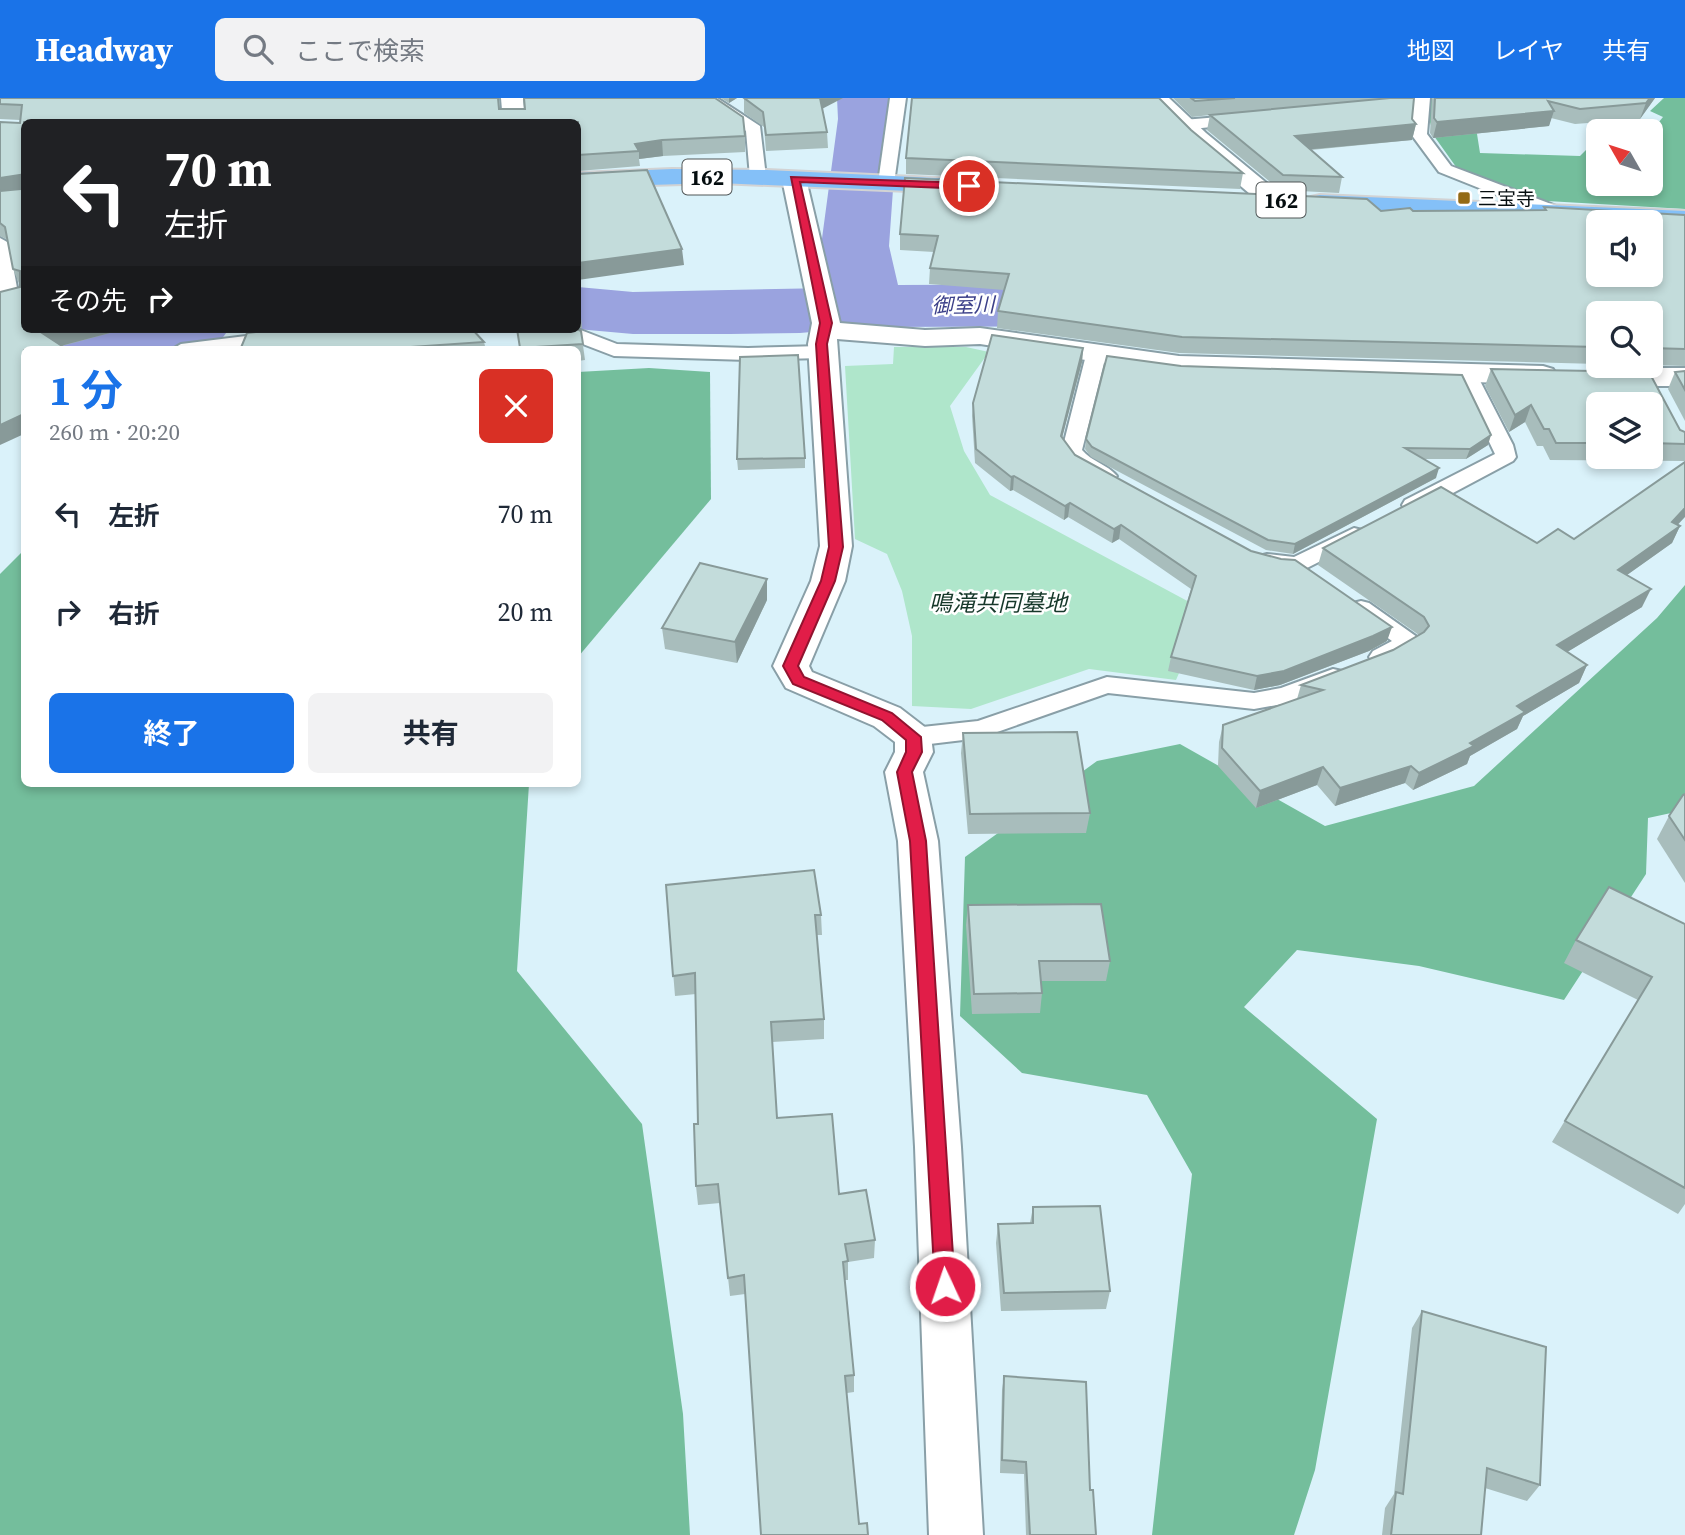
<!DOCTYPE html>
<html lang="ja">
<head>
<meta charset="utf-8">
<style>
	:root { --surface:#fff; --page:#f2f2f3; --text:#1f2937; --muted:#747a83; --accent:#1a73e8 }
	body { margin:0; font-family:"Source Serif 4","Noto Sans JP",serif; background:var(--page); color:var(--text); height:100vh; display:flex; flex-direction:column; font-size:26px; white-space:nowrap }
	* { box-sizing:border-box; margin:0 }
	p { font-size:23px; color:var(--muted) }
	.icon { flex:none; width:38px; height:38px; fill:none; stroke:currentColor; stroke-width:2; stroke-linecap:round; stroke-linejoin:round }
	.map { position:relative; flex:1; overflow:hidden }
	.sheet { position:absolute; left:21px; top:248px; width:560px; height:441px; display:flex; flex-direction:column; background:var(--surface); border-radius:10px; box-shadow:0 4px 10px #0003 }
	.sheet>* { flex:none }
	.banner { position:absolute; left:21px; top:21px; width:560px; height:214px; border-radius:10px; box-shadow:0 4px 10px #0003; background:#202124; color:#fff; overflow:hidden }
	.needle { width:46px; rotate:309deg }
	.buttons { position:absolute; left:1586px; top:21px; display:grid; gap:14px }
	.buttons a { display:grid; place-items:center; width:77px; height:77px; border-radius:10px; background:var(--surface); box-shadow:0 4px 10px #0003; font-size:35px }
	.pin { position:absolute; display:grid; place-items:center; width:60px; height:60px; color:#fff; margin:-30px; border:4px solid #fff; border-radius:50%; box-shadow:0 2px 7px #0007 }
	.me { position:absolute; width:77px; margin:-38px; rotate:357deg; stroke-linejoin:round; filter:drop-shadow(0 0 5px #0008) }
	.turn { display:flex; align-items:center; gap:24px; height:147px; padding:0 28px; font-size:32px }
	.turn .icon { width:91px; height:91px; stroke-width:2.5 }
	.turn b { display:block; font-size:49px; line-height:60px }
	.then { display:flex; align-items:center; height:66px; padding:0 28px; background:#0003; gap:14px; font-size:26px }
	.round { display:grid; place-items:center; flex:none; width:74px; height:74px; border-radius:10px; background:var(--page) }
	.summary { display:flex; align-items:center; justify-content:space-between; height:119px; padding:0 28px }
	h1 { font-size:42px; font-weight:700; line-height:52px; color:var(--accent) }
	.action { display:flex; gap:14px; margin-top:auto; padding:14px 28px }
	.action a { flex:1; height:80px; border-radius:10px; background:var(--accent); color:#fff; font-size:28px; font-weight:700; line-height:80px; text-align:center }
	.action a+a { background:var(--page); color:var(--text) }
	ul { padding:0; list-style:none }
	li { display:flex; align-items:center; gap:21px; height:98px; padding:0 28px }
	li div { flex:1 }
	li b { display:block; font-size:26px }
	li em { font-style:normal }
	header { display:flex; align-items:center; gap:42px; box-sizing:border-box; height:98px; padding:0 35px; background:var(--accent); color:#fff }
	header strong { font-size:33px }
	nav { display:flex; gap:38px; margin-inline-start:auto; font-size:24px }
	.search { width:490px; height:63px; background:var(--page); display:flex; align-items:center; gap:18px; box-sizing:border-box; padding:0 24px; border-radius:10px; color:var(--muted); font-size:26px }
	.map>svg:first-child { display:block }
	.green { fill:#afe6cb }
	.forest { fill:#74be9c }
	.lines { fill:none; stroke-linecap:round; stroke-linejoin:round }
	.river { fill:#9aa3df; fill-rule:evenodd }
	.service-casing { stroke:#899fa7; stroke-width:4 }
	.minor-casing { stroke:#899fa7; stroke-width:4 }
	.trunk-casing { stroke:#d2d3d4; stroke-width:4 }
	.service { fill:#fff; fill-rule:evenodd }
	.minor { fill:#fff; fill-rule:evenodd }
	.trunk { fill:#84c0f8; fill-rule:evenodd }
	.wall { fill:#a8bdbc; fill-rule:evenodd }
	.shaded-wall { fill:#889a99 }
	.building { fill:#c3dcdb; stroke:#889a99; stroke-width:2; fill-rule:evenodd }
	.route { fill:#e11d48; stroke:#92132f; stroke-width:2 }
	.poi-dot { fill:#946a15; stroke:#fff; stroke-width:2.5 }
	.labels { text-anchor:middle; dominant-baseline:central; stroke-width:5; stroke-linejoin:round; paint-order:stroke }
	.far-poi-label { font-size:19px; fill:#050d0f; stroke:#fff; text-anchor:start }
	.shield { fill:#fff; stroke:#505657; stroke-width:2 }
	.shield-label { font-size:21px; font-weight:bold; fill:#050d0f }
	.far-water-label { font-size:21px; font-style:italic; fill:#3c4089; stroke:#fff }
	.park-label { font-size:23px; font-style:italic; fill:#16382a; stroke:#fff }
</style>
</head>
<body>
<header>
<strong>Headway</strong>
<div class="search"><svg class="icon" aria-label="search" viewBox="0 0 24 24"><circle cx="10" cy="10" r="6"/><path d="M15 15l6 6"/></svg>ここで検索</div>
<nav><a>地図</a><a>レイヤ</a><a>共有</a></nav>
</header>
<div class="map">
<svg width="1685" height="1437" viewBox="0 0 1685 1437">
	<rect width="100%" height="100%" fill="#daf2fa"/>
	<path class="green" d="M894 249H966L989 254 950 308 964 353 990 397 1206 513 1176 582 1089 571 971 611 912 608V538L902 493 887 456 855 441 845 268 893 266Z"/>
	<g class="forest">
		<path d="M1423 0H1538L1472 4 1480 55 1580 58 1598 40V86H1650V35L1663 19 1650 13 1664 0H1685V111L1547 103 1459 73 1434 38Z"/>
		<path d="M649 270 710 274 711 401 578 559V274Z"/>
		<path d="M24 452V686H529L517 873 642 1026 683 1316 690 1437H0V476Z"/>
		<path d="M1685 487V712L1648 720 1646 776 1564 902 1419 868 1297 852 1244 909 1377 1021 1315 1372 1294 1437H1152L1192 1076 1147 997 1022 975 960 918 965 759 1097 663 1180 646 1325 728 1474 688 1657 520Z"/>
	</g>
	<g class="lines">
		<g class="river">
			<path d="M837 0H895L898 21 889 148 898 187 1137 186 1162 192 1172 207 1162 222 1137 228 868 229 800 235 730 236H633L577 231 578 189 633 194 829 190 821 148 838 21Z"/>
			<path d="M69 231H229L218 246 195 252H38L48 237Z"/>
		</g>
		<defs>
			<g id="service">
				<path d="M699 0H717L760 28 766 79 764 83H752L750 79 746 33Z"/>
				<path d="M890 0H906L894 85 886 90 878 85Z"/>
				<path d="M1414 0H1430L1427 36 1451 68 1559 109 1562 113 1559 117H1547L1439 74 1411 36Z"/>
				<path d="M1243 17 1251 22 1249 25 1183 32 1175 27 1183 22Z"/>
				<path d="M0 140 9 145 19 201 10 207 3 205 0 196Z"/>
				<path d="M303 231H357L348 237 227 252H171L181 246Z"/>
				<path d="M552 231H578L617 246 748 250 822 248 832 254 822 260 748 262 614 258 554 235Z"/>
				<path d="M1097 247 1107 253 1082 352C1092 364 1107 366 1117 378L1113 382C1092 388 1073 368 1062 352L1087 253Z"/>
				<path d="M1466 269 1476 275 1513 347 1516 359 1513 363 1421 412H1405L1402 407 1405 402 1495 356 1456 275Z"/>
				<path d="M1354 430 1362 432 1365 437 1362 442 1305 471C1291 475 1273 472 1259 468L1256 463 1259 458 1267 456 1294 459Z"/>
				<path d="M1361 503 1369 505 1417 539 1421 544C1413 557 1387 569 1373 565L1369 559 1373 553 1392 543 1353 515 1349 510 1353 505Z"/>
				<path d="M1333 571 1342 573 1345 579 1342 585 1294 604 1254 611 1108 595 980 640 913 648 904 645 900 639 904 633 913 630 978 623 1107 579 1254 595 1281 590Z"/>
			</g>
			<g id="minor">
				<path d="M501 0H523L525 24H503Z"/>
				<path d="M1145 0H1169L1206 35 1281 97 1284 102 1281 107 1272 109 1263 107 1190 45Z"/>
				<path d="M794 74 803 76 806 81 840 225 925 232 980 230 1179 258 1543 268 1553 271 1557 277 1553 283 1543 286 1179 276 980 246 925 248 837 241 852 448 845 483 809 568 812 574 900 610 926 630 931 639 933 654 923 674 938 743 961 1049 983 1437H929L915 1049 898 743 885 674 895 654V644L874 628 786 590 773 568 811 483 820 448 808 246 812 225 782 81 785 76Z"/>
				<path d="M1600 270H1685V288H1600L1590 285 1586 279 1590 273Z"/>
			</g>
			<g id="trunk">
				<path d="M672 71 767 72 956 81 965 83 968 88 965 93 956 95 719 85 578 89V75Z"/>
				<path d="M1320 97 1685 113V129L1650 127V124H1598L1311 109 1308 104 1311 99Z"/>
			</g>
		</defs>
		<use href="#service" class="service-casing"/>
		<use href="#minor" class="minor-casing"/>
		<use href="#trunk" class="trunk-casing"/>
		<use href="#service" class="service"/>
		<use href="#minor" class="minor"/>
		<use href="#trunk" class="trunk"/>
	</g>
	<g class="wall">
		<path d="M0 0H499L500 11 745 38V54L663 58 639 61 640 68 578 73V24H24V231H125L62 248 24 252 20 188 13 171 8 142 0 138V24L20 25V22L0 21Z"/>
		<path d="M721 0H737L729 5Z"/>
		<path d="M744 0 822 11 827 34 828 50 766 53 764 29 744 15Z"/>
		<path d="M1173 0H1414L1412 21 1416 26 1412 42 1311 52 1342 79 1339 95 1280 92 1207 32 1210 17 1219 16 1192 19Z"/>
		<path d="M1432 0H1655L1640 21 1575 26 1551 20 1549 28 1433 40 1430 35Z"/>
		<path d="M1191 32 1243 75 1240 91 906 76V60Z"/>
		<path d="M1544 109 1685 117V268L1650 267V215H1598V266L1179 255 997 230 998 213 1004 192 929 186 930 170 934 154 900 152V136L1381 113 1543 112Z"/>
		<path d="M578 187 582 230H578Z"/>
		<path d="M257 231H472L484 244 486 252H240L258 234Z"/>
		<path d="M517 231 581 233 585 262 578 263V252H520Z"/>
		<path d="M1083 250 1082 264 1062 340 1075 357 1387 543 1369 553 1280 587 1254 592 1168 573 1171 559 1191 491 1119 441 1112 445 1068 419 1064 422 1013 392 1010 393 975 365 972 318 973 305Z"/>
		<path d="M1491 271 1649 274 1680 332 1685 334V346L1671 345 1685 346V363L1550 362 1543 348H1537L1525 324 1509 334 1485 288ZM1598 306H1650V359H1598Z"/>
		<path d="M1685 273V323L1668 291 1675 274Z"/>
		<path d="M1086 341 1488 347 1466 361H1423L1436 380 1293 456 1266 452 1091 359 1085 351Z"/>
		<path d="M805 360V370L738 372 737 361Z"/>
		<path d="M1677 427 1680 428 1672 445 1627 477 1642 509 1567 554 1587 567 1579 585 1523 618 1517 631 1470 658 1467 666 1413 692 1405 685 1335 708 1317 687 1256 710 1218 668 1219 644 1223 627 1297 601 1301 587 1393 552 1419 537 1318 467 1323 450 1537 445Z"/>
		<path d="M767 502 737 565 665 551 662 530Z"/>
		<path d="M963 635 1090 715 1086 735 968 736 961 655Z"/>
		<path d="M1685 696V785L1657 741 1669 718Z"/>
		<path d="M666 787 821 817 822 837H817L824 921V941L772 944 777 1020 839 1096 875 1142 874 1160 848 1164V1182H845L854 1277V1294L847 1295 761 1437 745 1196 730 1198 720 1105 698 1107 696 1088 698 1026 696 896 675 898Z"/>
		<path d="M968 807 1110 863 1106 883H1041L1042 895 1040 915 972 916 966 827Z"/>
		<path d="M1685 826V1106L1678 1116 1552 1044 1638 902 1564 865 1576 842Z"/>
		<path d="M1033 1109 1110 1193 1106 1211 1001 1213 996 1145 998 1126 1030 1125Z"/>
		<path d="M1422 1213 1540 1387 1527 1403 1485 1390 1481 1437H1382L1385 1410 1394 1396 1412 1230Z"/>
		<path d="M1004 1278 1090 1392 1096 1437H1026L1024 1376 1000 1375 1002 1292Z"/>
	</g>
	<g class="shaded-wall">
		<path d="M729 0H737L729 5Z"/>
		<path d="M820 0H843L820 12Z"/>
		<path d="M1650 0H1655L1640 21 1646 5Z"/>
		<path d="M1554 13 1549 28 1433 40 1437 24Z"/>
		<path d="M1416 26 1412 42 1292 53 1295 38Z"/>
		<path d="M662 42 663 58 639 61V53L635 46Z"/>
		<path d="M20 77 24 90 0 96V80Z"/>
		<path d="M682 151 684 167 578 182V165Z"/>
		<path d="M57 231H125L49 251 42 235Z"/>
		<path d="M257 231H282L258 234Z"/>
		<path d="M1083 250 1082 264 1059 351 1061 338Z"/>
		<path d="M1531 307 1525 324 1509 334 1515 317Z"/>
		<path d="M24 316V336L0 347V327Z"/>
		<path d="M1491 337 1488 347 1466 361 1470 351Z"/>
		<path d="M1439 370 1436 380 1293 456 1295 446Z"/>
		<path d="M1014 378 1013 392 1010 393 1011 379Z"/>
		<path d="M1070 405 1068 419 1064 422 1065 408Z"/>
		<path d="M1685 410V419L1670 435 1680 428 1672 445 1610 489 1618 472 1672 424Z"/>
		<path d="M1121 427 1119 441 1112 445 1114 431Z"/>
		<path d="M767 481V502L737 565 735 544Z"/>
		<path d="M1651 491 1642 509 1549 565 1557 547Z"/>
		<path d="M1392 529 1387 543 1369 553 1280 587 1254 592 1257 578Z"/>
		<path d="M1587 567 1579 585 1523 618 1517 631 1470 658 1467 666 1413 692 1419 675 1470 645 1517 608Z"/>
		<path d="M1411 668 1405 685 1335 708 1340 690Z"/>
		<path d="M1323 669 1317 687 1256 710 1260 693Z"/>
	</g>
	<g class="building">
		<path d="M0 0H498L499 11H525L524 0H715L743 19 745 38 662 42 635 46 639 53 578 57V24H440V23L436 24H24V231H57L42 235 68 252H24V316L0 327V194L20 189V173L13 171 5 129 0 125V93L20 91V77L0 80V24L20 25 22 7 0 6Z"/>
		<path d="M744 0H820L827 34 766 37 763 14Z"/>
		<path d="M912 0H1159L1191 32 1243 75 906 60Z"/>
		<path d="M1191 0H1235L1195 3Z"/>
		<path d="M1390 0H1414L1412 21 1416 26 1295 38 1342 79 1283 77 1210 17Z"/>
		<path d="M1435 0H1650L1646 5 1580 11 1548 3 1554 13 1437 24 1434 20Z"/>
		<path d="M647 72 682 151 578 165V76Z"/>
		<path d="M905 80 1367 101 1381 113 1410 110 1413 113 1546 112 1544 109 1685 117V251L1650 250V215H1598V249L1182 239 998 213 1009 176 930 170 938 138 900 136ZM1598 124H1650V177H1598Z"/>
		<path d="M578 192 580 213H578Z"/>
		<path d="M279 231H472L484 244 367 252H240L247 235Z"/>
		<path d="M517 231H577L581 233 583 246 520 250Z"/>
		<path d="M992 237 1083 250 1061 338 1075 357 1251 453 1281 461 1295 462 1392 529 1373 538 1284 573 1257 578 1171 559 1196 478 1121 427 1114 431 1070 405 1065 408 1014 378 1011 379 976 351 973 305Z"/>
		<path d="M798 257 805 360 737 361 740 259Z"/>
		<path d="M1107 258 1181 268 1462 277 1491 337 1470 351 1405 350 1439 370 1295 446 1268 442 1092 349 1086 341Z"/>
		<path d="M1491 271 1649 274 1680 332 1685 334V346L1650 345V306H1598V345H1556L1549 331H1544L1531 307 1515 317Z"/>
		<path d="M1685 273V292L1675 274Z"/>
		<path d="M1685 364V410L1672 424 1680 428 1618 472 1651 491 1557 547 1587 567 1517 608 1525 614 1470 645 1474 648 1419 675 1411 668 1340 690 1323 669 1260 693 1222 650 1223 627 1323 592 1301 587 1393 552 1424 534 1429 528 1424 519 1323 450 1441 389 1537 445 1558 431 1574 441Z"/>
		<path d="M700 465 767 481 735 544 662 530Z"/>
		<path d="M1077 634 1090 715 970 716 963 635Z"/>
		<path d="M1685 696V742L1669 718 1683 697Z"/>
		<path d="M814 772 821 817H815L824 921 771 924 777 1020 832 1016 839 1096 866 1092 875 1142 845 1146 848 1163 843 1164 854 1277 845 1278 859 1426 867 1425 868 1437H761L744 1177 728 1180 718 1086 696 1088 694 1026H698L695 875 673 878 666 787Z"/>
		<path d="M1609 789 1685 826V1090L1565 1023 1652 879 1576 842Z"/>
		<path d="M1101 806 1110 863H1039L1042 895 974 896 968 807Z"/>
		<path d="M1100 1108 1110 1193 1004 1195 998 1126 1033 1125V1109Z"/>
		<path d="M1422 1213 1546 1249 1540 1387 1487 1370 1481 1437H1391L1396 1394 1403 1396Z"/>
		<path d="M1004 1278 1086 1284 1090 1392H1093L1096 1437H1030L1026 1364 1002 1362Z"/>
	</g>
	<path class="route" d="M791 79 969 85 974 88 969 91 800 84 832 225 827 246 843 449 835 483 798 568 804 579 892 615 921 639 922 654 912 674 926 743 955 1188 952 1194 945 1197 938 1194 935 1188 910 743 897 674 906 654V642L882 622 793 586 783 568 821 483 829 449 816 246 820 225Z"/>
	<rect class="poi-dot" x="1457" y="93" width="14" height="14" rx="3.5"/>
	<g class="labels">
		<g class="far-poi-label">
			<text x="1478" y="100">三宝寺</text>
		</g>
		<g class="shield">
			<rect x="682.5" y="61.5" width="49" height="35" rx="5"/>
			<rect x="1256.5" y="84.5" width="49" height="35" rx="5"/>
		</g>
		<g class="shield-label">
			<text x="707" y="79">162</text>
			<text x="1281" y="102">162</text>
		</g>
		<g class="far-water-label">
			<text transform="translate(963 207) rotate(-1)">御室川</text>
		</g>
		<g class="park-label">
			<text x="998" y="505">鳴滝共同墓地</text>
		</g>
	</g>
</svg>
<div class="buttons">
<a><svg class="needle" viewBox="-14 -14 28 28"><path d="M0-13l5 13h-10z" fill="#e53935"/><path d="M0 13l5-13h-10z" fill="#747a83"/></svg></a>
<a><svg class="icon" aria-label="sound" viewBox="0 0 24 24"><path d="M4 9h4l5-4v14l-5-4H4zM17 9q2 3 0 6"/></svg></a>
<a><svg class="icon" aria-label="search" viewBox="0 0 24 24"><circle cx="10" cy="10" r="6"/><path d="M15 15l6 6"/></svg></a>
<a><svg class="icon" aria-label="layers" viewBox="0 0 24 24"><path d="M12 4l9 5-9 5-9-5zM3 14l9 5 9-5"/></svg></a>
</div>
<div class="pin" style="left:969px;top:88px;background:#d93025"><svg class="icon" aria-label="arrive" viewBox="0 0 24 24"><path d="M6 21V4h12l-3 4 3 4H6"/></svg></div>
<svg class="me" style="left:945px;top:1188px" viewBox="-20 -20 40 40"><circle r="17" fill="#e11d48" stroke="#fff" stroke-width="3"/><path d="M0-11L8 9 0 5-8 9z" fill="#fff"/></svg>
<div class="banner">
<div class="turn"><svg class="icon" aria-label="left" viewBox="0 0 24 24"><path d="M17 20v-9H6M10 6l-5 5 5 5"/></svg><div><b>70 m</b>左折</div></div>
<div class="then">その先<svg class="icon" aria-label="right" viewBox="0 0 24 24"><path d="M7 20v-9h11M14 6l5 5-5 5"/></svg></div>
</div>
<section class="sheet">
<div class="summary"><div><h1>1 分</h1><p>260 m · 20:20</p></div><a class="round" style="background:#d93025;color:#fff"><svg class="icon" aria-label="close" viewBox="0 0 24 24"><path d="M6 6l12 12M18 6L6 18"/></svg></a></div>
<ul>
<li><svg class="icon" aria-label="left" viewBox="0 0 24 24"><path d="M17 20v-9H6M10 6l-5 5 5 5"/></svg><div><b>左折</b></div><em>70 m</em></li>
<li><svg class="icon" aria-label="right" viewBox="0 0 24 24"><path d="M7 20v-9h11M14 6l5 5-5 5"/></svg><div><b>右折</b></div><em>20 m</em></li>
</ul>
<div class="action"><a>終了</a><a>共有</a></div>
</section>
</div>
</body>
</html>
